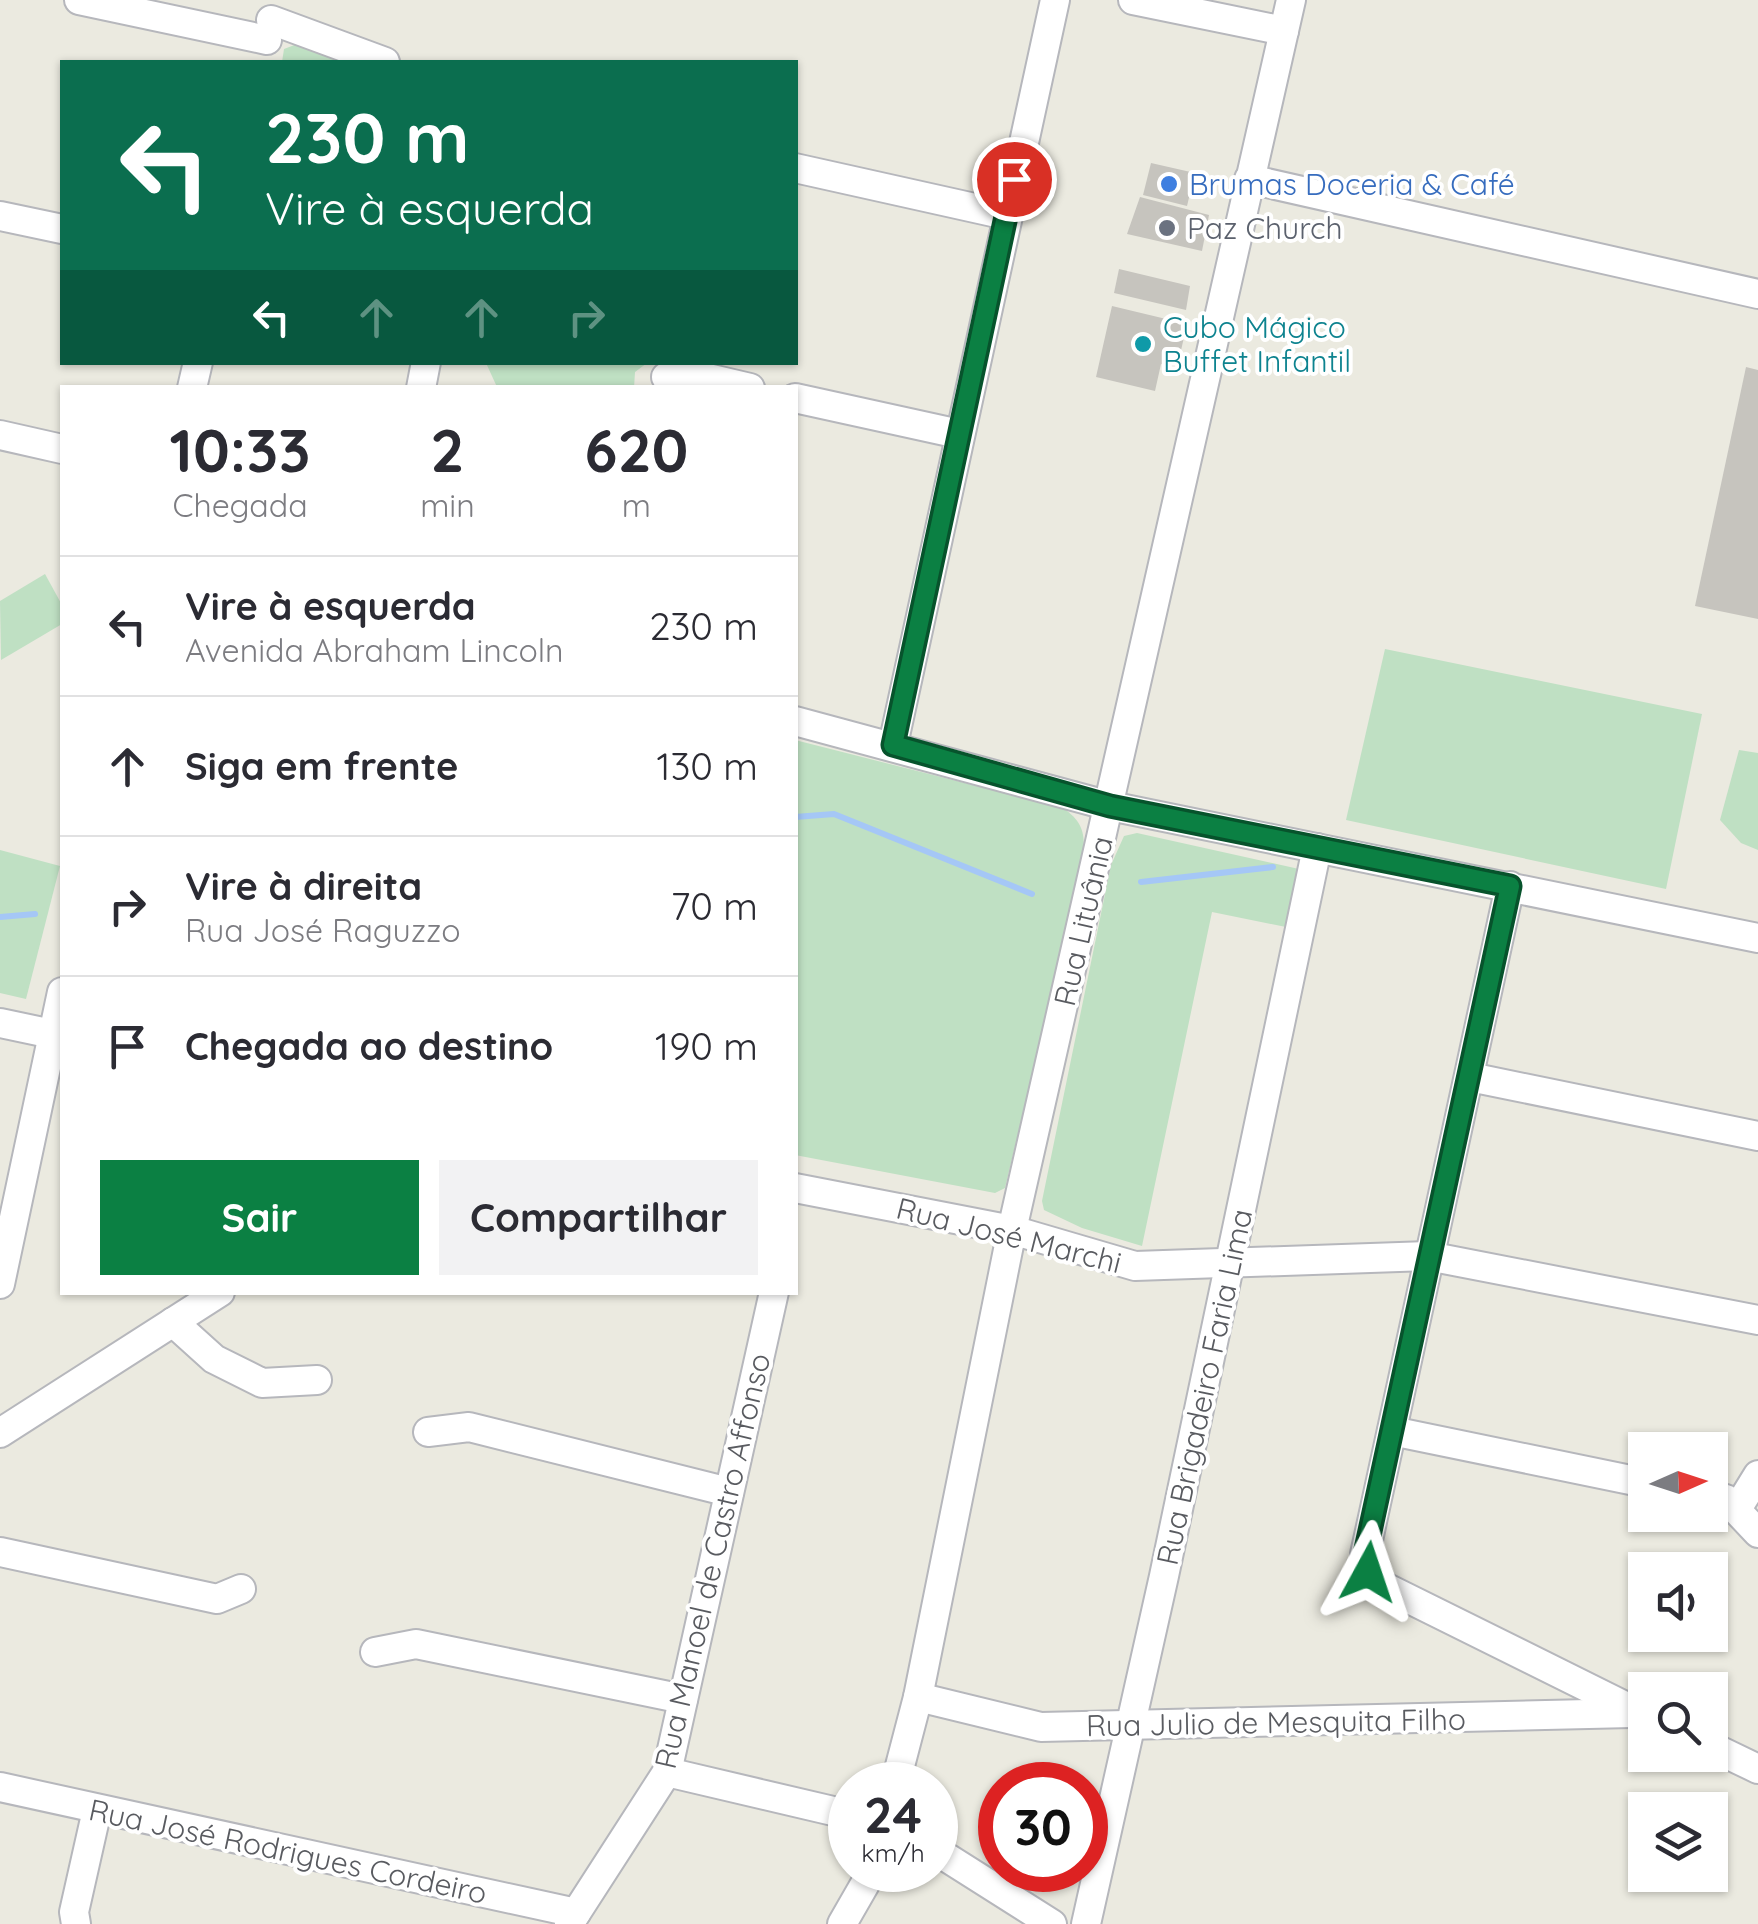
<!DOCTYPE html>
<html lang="pt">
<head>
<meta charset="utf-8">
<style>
	:root { --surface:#fff; --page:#f2f2f3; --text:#2b2b33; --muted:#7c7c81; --line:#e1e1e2; --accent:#0b8043 }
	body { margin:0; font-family:Quicksand,sans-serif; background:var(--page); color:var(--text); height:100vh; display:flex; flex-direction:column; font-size:38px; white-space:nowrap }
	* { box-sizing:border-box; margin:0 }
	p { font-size:32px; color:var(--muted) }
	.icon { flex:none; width:55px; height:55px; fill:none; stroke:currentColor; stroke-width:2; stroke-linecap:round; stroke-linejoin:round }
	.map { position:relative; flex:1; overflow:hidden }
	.drawer { position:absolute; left:60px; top:385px; width:738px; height:910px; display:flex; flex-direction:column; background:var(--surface); border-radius:0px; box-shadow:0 2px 8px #0004 }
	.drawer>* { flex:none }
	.guide { position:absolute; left:60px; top:60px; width:738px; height:305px; border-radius:0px; box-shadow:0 2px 8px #0004; background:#0b6e4f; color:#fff; overflow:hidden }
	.needle { width:65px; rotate:87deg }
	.buttons { position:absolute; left:1628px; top:1432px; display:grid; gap:20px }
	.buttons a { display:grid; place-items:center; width:100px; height:100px; border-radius:0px; background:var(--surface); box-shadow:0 2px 8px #0004; font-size:50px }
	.speed { position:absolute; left:828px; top:1762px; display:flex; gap:20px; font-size:50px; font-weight:700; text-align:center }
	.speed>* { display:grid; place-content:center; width:130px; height:130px; border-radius:50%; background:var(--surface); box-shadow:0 2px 8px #0004; line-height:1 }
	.speed small { font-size:25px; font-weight:400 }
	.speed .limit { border:15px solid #d22; background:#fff; color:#111 }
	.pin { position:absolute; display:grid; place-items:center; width:85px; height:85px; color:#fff; margin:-42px; border:5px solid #fff; border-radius:50%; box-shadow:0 2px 10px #0007 }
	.me { position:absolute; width:110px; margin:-55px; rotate:5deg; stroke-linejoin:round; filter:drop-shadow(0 0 8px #0008) }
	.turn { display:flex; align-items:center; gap:35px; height:210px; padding:0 40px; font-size:45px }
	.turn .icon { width:130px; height:130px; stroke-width:2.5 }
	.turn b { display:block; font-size:70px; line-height:85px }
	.lanes { display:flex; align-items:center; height:95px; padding:0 40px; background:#0003; justify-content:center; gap:50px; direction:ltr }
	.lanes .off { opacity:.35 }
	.eta { display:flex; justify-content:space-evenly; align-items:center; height:170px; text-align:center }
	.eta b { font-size:60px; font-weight:700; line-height:70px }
	.cta { display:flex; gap:20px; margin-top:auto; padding:20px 40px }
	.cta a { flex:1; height:115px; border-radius:0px; background:var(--accent); color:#fff; font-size:40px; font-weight:700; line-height:115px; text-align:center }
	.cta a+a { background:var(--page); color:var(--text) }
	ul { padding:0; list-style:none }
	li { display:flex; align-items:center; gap:30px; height:140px; padding:0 40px; border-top:2px solid var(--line) }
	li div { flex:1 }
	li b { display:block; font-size:38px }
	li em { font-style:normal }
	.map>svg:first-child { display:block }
	.green { fill:#bfe0c3 }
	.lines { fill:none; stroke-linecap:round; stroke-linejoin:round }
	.stream { stroke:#a5c7f6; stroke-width:6 }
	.building { fill:#c6c4be }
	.minor-casing { stroke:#b6b7bc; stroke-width:32 }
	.minor { stroke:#fff; stroke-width:28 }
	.route-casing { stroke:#07532c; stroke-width:25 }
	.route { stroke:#0b8043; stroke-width:18 }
	.shop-dot { fill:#3f7fe0; stroke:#fff; stroke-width:4 }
	.worship-dot { fill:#6b7280; stroke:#fff; stroke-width:4 }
	.culture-dot { fill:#0f9aa8; stroke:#fff; stroke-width:4 }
	.labels { text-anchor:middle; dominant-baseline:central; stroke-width:8; stroke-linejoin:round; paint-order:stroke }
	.shop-label { font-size:30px; fill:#366cbe; stroke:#fff; text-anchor:start }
	.worship-label { font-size:30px; fill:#5b616d; stroke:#fff; text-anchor:start }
	.culture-label { font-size:30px; fill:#0d838f; stroke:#fff; text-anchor:start }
	.street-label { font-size:30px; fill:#595b60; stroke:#fff }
</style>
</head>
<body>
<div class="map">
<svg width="1758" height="1924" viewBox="0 0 1758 1924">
	<rect width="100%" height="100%" fill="#ebeae0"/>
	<g class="green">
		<path d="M305 41 351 62H282L284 49Z"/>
		<path d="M486 363H647L635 372 634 388 497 387Z"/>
		<path d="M45 574 62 605V624L1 660 0 601Z"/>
		<path d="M1385 649 1702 714 1666 889 1346 820Z"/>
		<path d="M795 740 1063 808C1085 823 1085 836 1083 861L1005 1188 995 1193 795 1155Z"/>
		<path d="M1739 750 1758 753V850L1741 843 1720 820Z"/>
		<path d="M1137 833 1299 869 1286 927 1212 912 1142 1246 1082 1228 1044 1210 1042 1201 1111 865 1124 836Z"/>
		<path d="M0 850 60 866 26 999 0 993Z"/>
	</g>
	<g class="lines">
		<g class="stream">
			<path d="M795 817 834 814 1032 894"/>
			<path d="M1141 882 1273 867"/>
			<path d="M0 917 35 914"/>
		</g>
	</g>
	<g class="building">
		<path d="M1151 163 1195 173 1187 206 1143 195Z"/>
		<path d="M1140 197 1209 215 1202 251 1127 234Z"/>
		<path d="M1119 269 1190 286 1186 310 1114 293Z"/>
		<path d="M1112 306 1187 324 1177 368 1161 364 1155 391 1096 377Z"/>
		<path d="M1746 367 1758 370V619L1695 606Z"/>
	</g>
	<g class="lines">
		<defs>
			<g id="minor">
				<path d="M79 0 267 40"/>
				<path d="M1133 0 1284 31"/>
				<path d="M271 20 385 62"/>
				<path d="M795 168 1006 215"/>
				<path d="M1249 179 1758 294"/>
				<path d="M0 216 62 229"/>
				<path d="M666 377H703L750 388"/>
				<path d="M192 388 198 362"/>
				<path d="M421 388 426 362"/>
				<path d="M795 398 959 434"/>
				<path d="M0 435 62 449"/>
				<path d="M795 721 1110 806 1758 938"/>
				<path d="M893 745 1055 0"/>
				<path d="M1510 886 1365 1554 1368 1572 1381 1585 1645 1716"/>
				<path d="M0 1023 62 1036"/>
				<path d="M1470 1077 1758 1136"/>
				<path d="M795 1188 1012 1230 1135 1266 1428 1256 1758 1320"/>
				<path d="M0 1284 62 992"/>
				<path d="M173 1322 214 1359 262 1383 317 1380"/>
				<path d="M1392 1431 1645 1483"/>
				<path d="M428 1432 469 1427 729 1492"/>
				<path d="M0 1433 220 1292"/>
				<path d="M1710 1496 1726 1499 1758 1533"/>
				<path d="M1737 1509 1758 1475"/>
				<path d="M0 1552 217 1599 241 1589"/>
				<path d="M375 1652 416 1644 683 1699"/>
				<path d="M918 1697 1041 1727 1632 1713"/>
				<path d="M1710 1746 1758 1769"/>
				<path d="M667 1772 850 1815"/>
				<path d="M895 1785 918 1697 1012 1230 1291 0"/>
				<path d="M0 1787 576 1913"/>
				<path d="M935 1850 1052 1924"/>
				<path d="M76 1924 74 1912 97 1810"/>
				<path d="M569 1924 667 1772 774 1292"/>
				<path d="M842 1924 873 1870"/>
				<path d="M1086 1924 1164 1576 1317 848"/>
			</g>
		</defs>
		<use href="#minor" class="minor-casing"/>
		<use href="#minor" class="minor"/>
	</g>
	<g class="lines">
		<defs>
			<path id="route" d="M1014 179 893 745 1110 806 1510 886 1365 1554 1368 1572"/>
		</defs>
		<use href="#route" class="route-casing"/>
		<use href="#route" class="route"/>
	</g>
	<circle class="shop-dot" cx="1169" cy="184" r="10"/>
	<circle class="worship-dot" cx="1167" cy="228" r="10"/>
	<circle class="culture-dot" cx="1143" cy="344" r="10"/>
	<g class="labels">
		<g class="shop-label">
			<text x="1189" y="184">Brumas Doceria &amp; Café</text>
		</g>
		<g class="worship-label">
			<text x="1187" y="228">Paz Church</text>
		</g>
		<g class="culture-label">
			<text x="1163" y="327">Cubo Mágico<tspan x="1163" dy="34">Buffet Infantil</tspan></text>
		</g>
		<g class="street-label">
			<text transform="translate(1083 921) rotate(-77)">Rua Lituânia</text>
			<text transform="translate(1009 1235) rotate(14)">Rua José Marchi</text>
			<text transform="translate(1204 1387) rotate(-78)">Rua Brigadeiro Faria Lima</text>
			<text transform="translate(712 1561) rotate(-77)">Rua Manoel de Castro Affonso</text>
			<text transform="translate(1276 1722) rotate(-1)">Rua Julio de Mesquita Filho</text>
			<text transform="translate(288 1851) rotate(12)">Rua José Rodrigues Cordeiro</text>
		</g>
	</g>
</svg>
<div class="buttons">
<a><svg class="needle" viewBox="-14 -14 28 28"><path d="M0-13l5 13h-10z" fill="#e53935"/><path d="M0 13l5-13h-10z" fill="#7c7c81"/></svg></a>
<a><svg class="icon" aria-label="sound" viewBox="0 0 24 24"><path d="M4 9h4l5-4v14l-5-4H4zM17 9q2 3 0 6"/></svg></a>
<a><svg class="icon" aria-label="search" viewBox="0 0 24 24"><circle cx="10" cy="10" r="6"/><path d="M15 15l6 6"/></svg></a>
<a><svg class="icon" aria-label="layers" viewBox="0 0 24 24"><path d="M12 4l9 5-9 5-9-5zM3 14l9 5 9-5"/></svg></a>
</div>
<div class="speed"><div>24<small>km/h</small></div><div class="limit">30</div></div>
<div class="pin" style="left:1014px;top:179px;background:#d93025"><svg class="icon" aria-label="arrive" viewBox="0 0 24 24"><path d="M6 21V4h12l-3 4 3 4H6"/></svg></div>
<svg class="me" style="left:1368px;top:1572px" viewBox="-20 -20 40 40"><path d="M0-17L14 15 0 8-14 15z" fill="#0b8043" stroke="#fff" stroke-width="4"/></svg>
<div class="guide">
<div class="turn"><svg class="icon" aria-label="left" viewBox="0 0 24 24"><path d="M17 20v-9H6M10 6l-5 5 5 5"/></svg><div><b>230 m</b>Vire à esquerda</div></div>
<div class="lanes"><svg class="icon" aria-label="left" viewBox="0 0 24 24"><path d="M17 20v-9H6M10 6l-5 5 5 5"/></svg><svg class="icon off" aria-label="ahead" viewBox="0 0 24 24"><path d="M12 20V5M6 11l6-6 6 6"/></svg><svg class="icon off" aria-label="ahead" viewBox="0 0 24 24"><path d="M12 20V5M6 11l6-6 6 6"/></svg><svg class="icon off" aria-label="right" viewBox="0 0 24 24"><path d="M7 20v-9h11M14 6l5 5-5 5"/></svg></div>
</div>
<section class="drawer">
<div class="eta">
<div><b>10:33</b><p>Chegada</p></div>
<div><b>2</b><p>min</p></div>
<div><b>620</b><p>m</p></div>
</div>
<ul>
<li><svg class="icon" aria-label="left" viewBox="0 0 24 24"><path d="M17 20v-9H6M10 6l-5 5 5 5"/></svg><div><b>Vire à esquerda</b><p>Avenida Abraham Lincoln</p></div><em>230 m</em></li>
<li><svg class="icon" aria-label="ahead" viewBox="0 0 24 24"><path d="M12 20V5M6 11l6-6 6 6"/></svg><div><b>Siga em frente</b></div><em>130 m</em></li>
<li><svg class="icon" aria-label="right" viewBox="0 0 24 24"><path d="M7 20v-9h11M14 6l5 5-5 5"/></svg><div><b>Vire à direita</b><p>Rua José Raguzzo</p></div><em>70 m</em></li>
<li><svg class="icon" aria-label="arrive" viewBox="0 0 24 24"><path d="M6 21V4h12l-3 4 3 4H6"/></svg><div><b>Chegada ao destino</b></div><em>190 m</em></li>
</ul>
<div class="cta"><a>Sair</a><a>Compartilhar</a></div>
</section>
</div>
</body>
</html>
